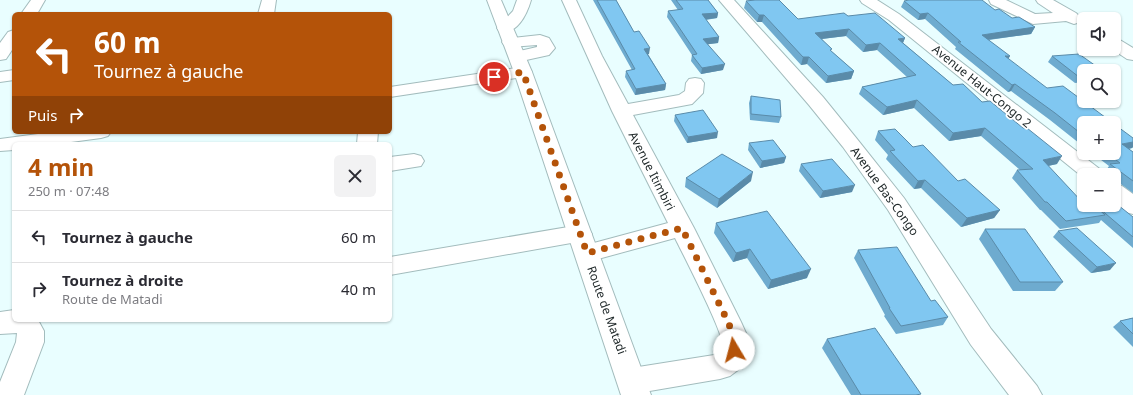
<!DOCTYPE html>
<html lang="fr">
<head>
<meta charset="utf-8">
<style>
	:root { --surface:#fff; --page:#f2f2f3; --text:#2b2b33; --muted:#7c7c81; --line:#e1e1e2; --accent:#b45309 }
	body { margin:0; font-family:"Noto Sans",sans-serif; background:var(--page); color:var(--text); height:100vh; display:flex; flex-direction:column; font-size:15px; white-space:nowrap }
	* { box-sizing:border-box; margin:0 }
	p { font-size:13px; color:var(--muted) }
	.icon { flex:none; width:22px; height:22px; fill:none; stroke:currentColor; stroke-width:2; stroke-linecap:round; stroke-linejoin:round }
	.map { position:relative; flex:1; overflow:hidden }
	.sheet { position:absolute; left:12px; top:142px; width:380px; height:180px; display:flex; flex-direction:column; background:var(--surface); border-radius:6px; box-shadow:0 1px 3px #0004 }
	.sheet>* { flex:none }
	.banner { position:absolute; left:12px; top:12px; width:380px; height:122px; border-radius:6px; box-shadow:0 1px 3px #0004; background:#b45309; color:#fff; overflow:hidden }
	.tools { position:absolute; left:1077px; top:12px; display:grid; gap:8px }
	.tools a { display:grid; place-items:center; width:44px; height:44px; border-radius:6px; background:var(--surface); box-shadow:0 1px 3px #0004; font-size:20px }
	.pin { position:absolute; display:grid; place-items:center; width:34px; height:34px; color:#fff; margin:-17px; border:2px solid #fff; border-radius:50%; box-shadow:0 1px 4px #0007 }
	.me { position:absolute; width:44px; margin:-22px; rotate:352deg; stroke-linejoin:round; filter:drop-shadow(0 0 3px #0008) }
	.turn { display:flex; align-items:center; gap:14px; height:84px; padding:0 16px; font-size:18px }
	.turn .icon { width:52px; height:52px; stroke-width:2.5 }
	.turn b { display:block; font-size:28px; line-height:34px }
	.then { display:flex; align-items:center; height:38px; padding:0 16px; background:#0003; gap:8px; font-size:15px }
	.round { display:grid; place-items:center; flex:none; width:42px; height:42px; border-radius:6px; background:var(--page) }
	.head { display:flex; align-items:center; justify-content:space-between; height:68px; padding:0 16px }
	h1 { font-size:24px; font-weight:700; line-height:30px; color:var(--accent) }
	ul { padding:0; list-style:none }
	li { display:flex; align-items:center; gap:12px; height:52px; padding:0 16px; border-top:1px solid var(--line) }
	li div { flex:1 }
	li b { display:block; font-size:15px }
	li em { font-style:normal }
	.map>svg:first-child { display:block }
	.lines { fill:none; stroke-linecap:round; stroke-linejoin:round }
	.minor-casing { stroke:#a3bcbd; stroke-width:2 }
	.major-casing { stroke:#a3bcbd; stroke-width:2 }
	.minor { fill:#fff; fill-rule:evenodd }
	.major { fill:#fff; fill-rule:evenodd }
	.wall { fill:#6eabcf }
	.shaded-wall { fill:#5a8ba9 }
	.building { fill:#80c7f1; stroke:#5a8ba9 }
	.route { stroke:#b45309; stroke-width:7; stroke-dasharray:0 12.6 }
	.labels { text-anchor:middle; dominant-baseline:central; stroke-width:3.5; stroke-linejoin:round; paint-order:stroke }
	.street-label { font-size:12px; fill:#20292a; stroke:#fff }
</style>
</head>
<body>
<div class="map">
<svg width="1133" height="395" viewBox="0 0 1133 395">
	<rect width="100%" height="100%" fill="#e9feff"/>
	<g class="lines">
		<defs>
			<g id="minor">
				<path d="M31 0H45L37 14H21Z"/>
				<path d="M262 0H276L274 14H258Z"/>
				<path d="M517 0H531C527 14 517 36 499 31L497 28 513 11Z"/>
				<path d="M562 0H576L602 56 628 104 679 95 685 91 686 83 689 79 695 78 701 79 704 83 703 93 692 104 633 115 694 228 741 322 750 342 746 358 742 367 730 376 720 379 632 394 622 390 618 381 622 372 632 368 714 355C718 352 721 350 722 343 723 332 683 254 675 238L587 262 579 259 575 253 579 247 668 223 612 111Z"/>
				<path d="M719 0H734L823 97 857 139 904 198 991 329 1037 386 1042 395H1009L971 345 888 210 843 147 809 105Z"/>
				<path d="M860 0H877L899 14 1101 170 1105 175H1084V178L910 37 889 20 862 3Z"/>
				<path d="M989 0H1006L1035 14 1053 13 1038 3 1036 0H1053L1076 13 1082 19 1080 22 1074 24 1066 21 1033 24 991 4Z"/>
				<path d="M14 30V47L6 59 0 60V43L8 32Z"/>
				<path d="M540 35 549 38 555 48 549 55 517 62 511 61 509 57 511 53 537 47V45L510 47 504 45 502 42 504 39Z"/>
				<path d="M1114 38 1120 40 1133 48V60L1127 59 1112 49H1114Z"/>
				<path d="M523 67 529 68 532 72 529 76 390 97V87Z"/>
				<path d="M14 70V80L0 82V72Z"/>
				<path d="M53 132H111L108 136 101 138 56 144H14V150L0 151V139Z"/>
				<path d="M358 132H378L377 144H357Z"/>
				<path d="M414 154 421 156 424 161 421 166 390 171V157Z"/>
				<path d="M1114 184 1122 186 1133 194V214L1125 212 1114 203Z"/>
				<path d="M580 225 588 228 592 234 588 240 390 275V257Z"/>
				<path d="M14 310V320H38L44 331V342L24 395H0V382L16 342 17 333 0 334V312Z"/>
			</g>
			<path id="major" d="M487 0H501L532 72 651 395H621L514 72Z"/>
		</defs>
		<use href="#minor" class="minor-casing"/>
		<use href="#major" class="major-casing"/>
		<use href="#minor" class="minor"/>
		<use href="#major" class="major"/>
	</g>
	<g class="wall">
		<path d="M593 0H616L634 32 649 54H648L666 84 665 90 635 95 625 77 626 71 632 70Z"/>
		<path d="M671 0H708L718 13 717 18 706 20 719 37 718 43 708 44 723 70 701 74 691 61 692 55 667 17 668 11 678 10Z"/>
		<path d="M751 0H779L798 19 848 16 905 38 903 43 953 85 982 102 1057 164 1048 166 1084 205 1098 209 1099 208 1133 217V248L1101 220 1099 223 1060 229 1041 210H1040L1012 178 1017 170H1020L981 136 949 141 914 108 883 115 859 94 862 87 907 77 877 50 863 52 846 36 822 39 831 51 854 71 851 79 826 83 807 64 801 65 762 22H757L744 8 746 1 752 0Z"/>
		<path d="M904 1 995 10 1012 18 1035 27 1031 34 989 40 1008 59 1084 123V147L1050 120 1011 91 1008 92 955 49 956 47 925 19 918 20 901 7Z"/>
		<path d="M1052 56 1084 71V82L1075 83 1048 62Z"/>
		<path d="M751 96 781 117 779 123 750 120 749 103Z"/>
		<path d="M675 115 717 138 687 143 674 121Z"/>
		<path d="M878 131 913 147 958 181 1000 210 994 218 961 227 921 188 914 189 886 159 888 155 875 140Z"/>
		<path d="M1133 138V147L1132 148 1129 149 1133 152V193L1114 179V175H1109L1105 172 1109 166 1092 153H1114Z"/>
		<path d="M749 143 786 157 784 163 760 168 748 150Z"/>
		<path d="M801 164 852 192 820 198 799 171Z"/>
		<path d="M686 178 751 181 717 208 685 187Z"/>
		<path d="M716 223 807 278 768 289 747 258 733 262 714 233Z"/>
		<path d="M985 229 1063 282 1055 291H1013L979 239Z"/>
		<path d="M1058 231 1110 270 1091 273 1053 237Z"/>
		<path d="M858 250 931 301 948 317 943 325 896 334 884 316 885 315 854 258Z"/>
		<path d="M1133 318V347L1113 327 1120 321Z"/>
		<path d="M827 339 920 395H851L822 348Z"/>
	</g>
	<g class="shaded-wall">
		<path d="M718 13 717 18 701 20 702 14Z"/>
		<path d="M928 13 925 19 918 20 920 14Z"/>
		<path d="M759 15H764L762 22H757Z"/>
		<path d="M1035 27 1031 34 978 41 982 35Z"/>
		<path d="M849 29 846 36 813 40 815 33Z"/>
		<path d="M719 37 718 43 702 45 703 39Z"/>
		<path d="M905 38 902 45 898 39Z"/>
		<path d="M880 43 877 50 863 52 866 45Z"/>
		<path d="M650 48 649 54 644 55V49Z"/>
		<path d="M1005 56H1010L1006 63Z"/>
		<path d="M803 57H809L807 64 801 65Z"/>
		<path d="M725 64 723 70 701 74 702 68Z"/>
		<path d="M854 71 851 79 826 83 828 76Z"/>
		<path d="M666 84 665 90 635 95 636 89Z"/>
		<path d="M1015 84 1011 91 1008 92 1012 85Z"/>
		<path d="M917 100 914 108 883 115 887 107Z"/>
		<path d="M985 128 981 136 949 141 953 133Z"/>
		<path d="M718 132 717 138 687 143 688 137Z"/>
		<path d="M1133 142V147L1132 148 1117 151 1122 144Z"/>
		<path d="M1062 156 1057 164 1038 168 1043 160Z"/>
		<path d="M786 157 784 163 760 168 762 161Z"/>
		<path d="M753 172 751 181 717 208 719 199Z"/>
		<path d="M925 180 921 188 914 189 918 181Z"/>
		<path d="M855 185 852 192 820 198 823 191Z"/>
		<path d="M1000 210 994 218 961 227 967 218Z"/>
		<path d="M750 249 747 258 733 262 736 253Z"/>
		<path d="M1116 263 1110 270 1091 273 1097 267Z"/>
		<path d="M811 269 807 278 768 289 771 280Z"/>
	</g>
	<g class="building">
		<path d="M597 0H616L634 32 639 31 650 48 644 49 666 84 636 89 626 71 635 69Z"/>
		<path d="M676 0H708L718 13 702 14 719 37 703 39 725 64 702 68 692 55 697 54 668 11 683 9Z"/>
		<path d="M755 0H779L798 19 844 13 848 16 875 13 905 38 898 39 953 85 963 84 982 102 990 101 1023 128H1027L1062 156 1043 160 1084 204V205H1094L1105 215 1066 221 1047 202H1045L1017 170 1033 169 985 128 953 133 917 100 887 107 862 87 916 75 880 43 866 45 849 29 815 33 832 49 830 50 854 71 828 76 809 57H803L764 15H759L746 1Z"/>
		<path d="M909 0H982L995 10 999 9 1012 18 1019 17 1035 27 982 35 1010 56H1005L1047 88 1063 86 1113 123H1084V136L1055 113 1015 84 1012 85 958 42H961L928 13 920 14 904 1Z"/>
		<path d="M1079 54 1103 71H1084V77H1079L1052 56Z"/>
		<path d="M751 96 780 100 781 117 751 114Z"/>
		<path d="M703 110 718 132 688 137 675 115Z"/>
		<path d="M1114 124 1133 138V142L1122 144 1133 152V181L1110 164 1120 163 1107 153H1114Z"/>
		<path d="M895 129 913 147 923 145 958 181 965 179 1000 210 967 218 925 180 918 181 890 151 895 150 878 131Z"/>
		<path d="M773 140 786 157 762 161 749 143Z"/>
		<path d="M722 154 753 172 719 199 686 178Z"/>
		<path d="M832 159 855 185 823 191 801 164Z"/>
		<path d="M1118 205 1133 217V237L1099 208Z"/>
		<path d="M767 211 811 269 771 280 750 249 736 253 716 223Z"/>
		<path d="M1077 228 1116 263 1097 267 1058 231Z"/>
		<path d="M985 229H1025L1063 282H1020Z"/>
		<path d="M897 247 931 301 935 300 948 317 901 326 889 308H890L858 250Z"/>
		<path d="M1133 318V334L1120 321Z"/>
		<path d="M875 328 921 394 916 395H861L827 339Z"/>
	</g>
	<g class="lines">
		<path class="route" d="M494 77 523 72 587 253 682 228 728 322 736 342 734 350"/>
	</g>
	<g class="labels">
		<g class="street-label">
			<text transform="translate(982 86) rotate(39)">Avenue Haut-Congo 2</text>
			<text transform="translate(652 171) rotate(63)">Avenue Itimbiri</text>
			<text transform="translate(885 191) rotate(54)">Avenue Bas-Congo</text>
			<text transform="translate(607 310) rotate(70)">Route de Matadi</text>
		</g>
	</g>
</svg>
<div class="tools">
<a><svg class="icon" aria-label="sound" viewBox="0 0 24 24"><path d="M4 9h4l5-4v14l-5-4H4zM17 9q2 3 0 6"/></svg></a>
<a><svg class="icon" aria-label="search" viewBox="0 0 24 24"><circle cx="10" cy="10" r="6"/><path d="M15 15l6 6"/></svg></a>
<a>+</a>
<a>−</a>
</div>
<div class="pin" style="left:494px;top:77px;background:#d93025"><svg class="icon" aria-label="arrive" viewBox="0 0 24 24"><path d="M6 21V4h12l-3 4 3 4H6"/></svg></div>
<svg class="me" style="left:734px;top:350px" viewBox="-20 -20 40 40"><circle r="19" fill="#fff"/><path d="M0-13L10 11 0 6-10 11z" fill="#b45309"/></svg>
<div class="banner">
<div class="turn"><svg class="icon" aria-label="left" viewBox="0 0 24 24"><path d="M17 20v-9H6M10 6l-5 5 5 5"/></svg><div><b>60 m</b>Tournez à gauche</div></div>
<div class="then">Puis<svg class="icon" aria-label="right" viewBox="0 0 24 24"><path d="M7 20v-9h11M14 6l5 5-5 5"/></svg></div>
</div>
<section class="sheet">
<div class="head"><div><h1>4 min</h1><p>250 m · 07:48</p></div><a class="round"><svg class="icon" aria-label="close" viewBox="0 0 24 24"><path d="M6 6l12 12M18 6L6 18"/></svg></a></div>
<ul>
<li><svg class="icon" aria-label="left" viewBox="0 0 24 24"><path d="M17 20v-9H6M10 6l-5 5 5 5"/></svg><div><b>Tournez à gauche</b></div><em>60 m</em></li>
<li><svg class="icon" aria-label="right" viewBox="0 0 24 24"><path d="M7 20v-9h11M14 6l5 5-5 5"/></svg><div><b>Tournez à droite</b><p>Route de Matadi</p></div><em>40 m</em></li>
</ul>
</section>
</div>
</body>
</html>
